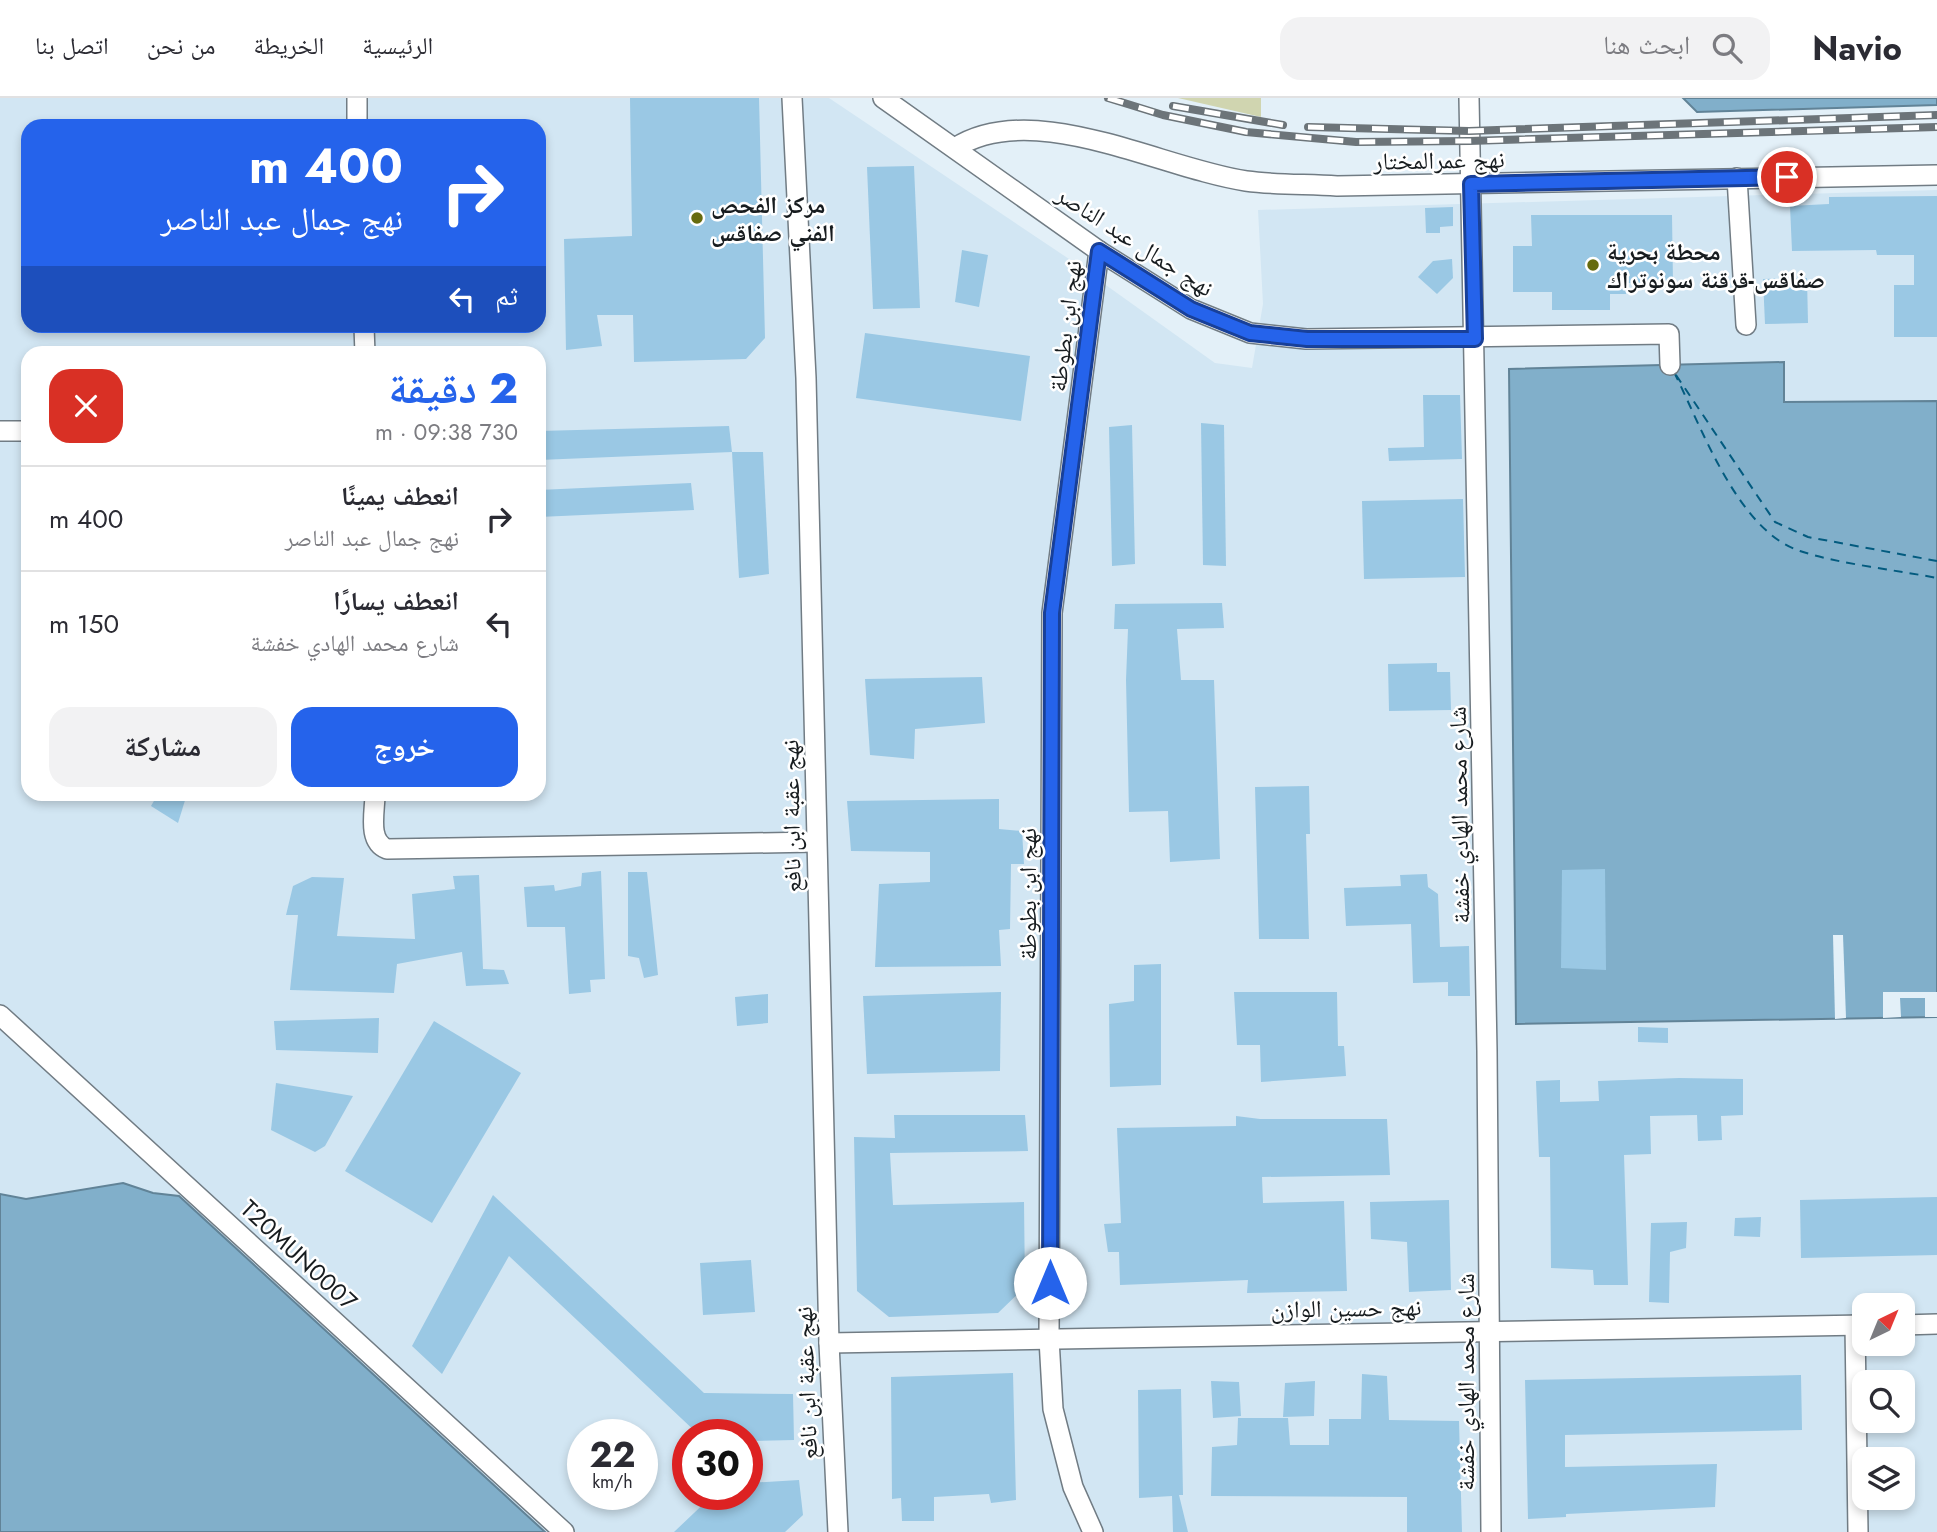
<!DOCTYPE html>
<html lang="ar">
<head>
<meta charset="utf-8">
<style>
	:root { --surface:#fff; --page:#f2f2f3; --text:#2b2b33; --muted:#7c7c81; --line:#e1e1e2; --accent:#2563eb }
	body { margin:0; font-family:Jost,"Noto Naskh Arabic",sans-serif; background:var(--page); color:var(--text); direction:rtl; height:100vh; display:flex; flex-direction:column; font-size:26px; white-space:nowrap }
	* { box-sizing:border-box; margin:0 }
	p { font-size:23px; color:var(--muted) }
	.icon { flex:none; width:38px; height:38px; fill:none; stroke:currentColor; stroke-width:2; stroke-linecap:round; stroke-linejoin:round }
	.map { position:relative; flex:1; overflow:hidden; direction:ltr }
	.sheet { position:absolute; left:21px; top:248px; width:525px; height:455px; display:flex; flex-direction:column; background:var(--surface); border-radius:21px; box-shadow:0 4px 10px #0003; direction:rtl }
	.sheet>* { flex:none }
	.hud { position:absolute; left:21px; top:21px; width:525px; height:214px; border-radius:21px; box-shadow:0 4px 10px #0003; direction:rtl; background:#2563eb; color:#fff; overflow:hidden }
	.needle { width:46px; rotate:43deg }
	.controls { position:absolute; left:1852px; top:1195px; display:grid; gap:14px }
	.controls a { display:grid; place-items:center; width:63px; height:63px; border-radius:14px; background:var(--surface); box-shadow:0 4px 10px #0003; font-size:35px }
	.speed { position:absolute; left:567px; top:1321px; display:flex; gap:14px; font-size:35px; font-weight:700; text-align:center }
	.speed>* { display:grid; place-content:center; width:91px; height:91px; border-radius:50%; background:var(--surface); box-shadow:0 4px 10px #0003; line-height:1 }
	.speed small { font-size:18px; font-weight:400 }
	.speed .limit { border:10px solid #d22; background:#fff; color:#111 }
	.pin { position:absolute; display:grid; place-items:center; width:60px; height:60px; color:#fff; margin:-30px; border:4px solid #fff; border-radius:50%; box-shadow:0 2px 7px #0007 }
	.me { position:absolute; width:77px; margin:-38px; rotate:0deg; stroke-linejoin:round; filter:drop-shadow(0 0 5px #0008) }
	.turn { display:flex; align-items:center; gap:24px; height:147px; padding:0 28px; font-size:32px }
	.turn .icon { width:91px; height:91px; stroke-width:2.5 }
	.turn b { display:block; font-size:49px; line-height:60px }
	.then { display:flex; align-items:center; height:66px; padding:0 28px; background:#0003; gap:14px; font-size:26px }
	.round { display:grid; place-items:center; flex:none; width:74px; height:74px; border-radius:21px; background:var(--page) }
	.overview { display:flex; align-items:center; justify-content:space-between; height:119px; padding:0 28px }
	h1 { font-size:42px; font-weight:800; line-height:52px; color:var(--accent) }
	.action { display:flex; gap:14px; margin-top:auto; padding:14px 28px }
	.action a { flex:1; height:80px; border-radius:21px; background:var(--accent); color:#fff; font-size:28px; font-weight:800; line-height:80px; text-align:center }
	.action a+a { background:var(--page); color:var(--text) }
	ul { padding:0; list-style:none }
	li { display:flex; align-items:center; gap:21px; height:105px; padding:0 28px; border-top:2px solid var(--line) }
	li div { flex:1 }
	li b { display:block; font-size:26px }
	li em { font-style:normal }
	header { display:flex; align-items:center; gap:42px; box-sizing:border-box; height:98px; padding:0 35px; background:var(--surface); border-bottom:2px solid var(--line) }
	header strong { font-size:33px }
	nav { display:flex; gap:38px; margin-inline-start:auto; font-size:24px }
	.search { width:490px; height:63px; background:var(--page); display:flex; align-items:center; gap:18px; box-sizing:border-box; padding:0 24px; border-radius:21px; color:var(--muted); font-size:26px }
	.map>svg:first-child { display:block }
	.built { fill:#d2e6f3; fill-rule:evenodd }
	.green { fill:#d0d5b0 }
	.water { fill:#81afca; stroke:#618397; stroke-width:2 }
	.pier { fill:#e3f0f8 }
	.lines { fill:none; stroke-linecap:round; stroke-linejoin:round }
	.ferry { stroke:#035b7f; stroke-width:2; stroke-dasharray:9 7; stroke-linecap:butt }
	.building { fill:#9ac8e4 }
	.minor-casing { stroke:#717c84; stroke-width:22 }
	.minor { stroke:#fff; stroke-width:19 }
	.rail-casing { stroke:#6c7479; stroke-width:8 }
	.rail { stroke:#fff; stroke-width:5; stroke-dasharray:16; stroke-linecap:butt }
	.route-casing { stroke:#184099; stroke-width:18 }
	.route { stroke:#2563eb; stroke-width:12 }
	.poi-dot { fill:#666b0e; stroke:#fff; stroke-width:2.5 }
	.labels { text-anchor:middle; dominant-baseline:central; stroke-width:5; stroke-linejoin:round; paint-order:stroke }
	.street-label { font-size:24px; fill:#171c1f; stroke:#fff }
	.poi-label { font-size:24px; font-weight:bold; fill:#171c1f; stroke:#fff; text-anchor:start }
</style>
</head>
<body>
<header>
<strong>Navio</strong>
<div class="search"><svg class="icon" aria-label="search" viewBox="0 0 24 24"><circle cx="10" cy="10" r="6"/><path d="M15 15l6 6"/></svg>ابحث هنا</div>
<nav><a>الرئيسية</a><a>الخريطة</a><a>من نحن</a><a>اتصل بنا</a></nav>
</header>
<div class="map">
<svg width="1937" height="1434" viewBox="0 0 1937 1434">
	<rect width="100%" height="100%" fill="#e3f0f8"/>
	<path class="built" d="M0 0H829L1075 165 1215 265 1252 270 1263 206 1258 112 1937 92V303L1783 304V264L1509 272 1516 926 1937 919V1434H0ZM28 28H539V228H28ZM28 256H539V696H28ZM1864 1208H1902V1246H1864ZM1864 1284H1902V1323H1864ZM583 1337H642V1396H583ZM688 1337H747V1396H688ZM1864 1362H1902V1400H1864Z"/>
	<path class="green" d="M1178 0H1261V19Z"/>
	<g class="water">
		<path d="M1683 0H1937V7L1697 14Z"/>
		<path d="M1784 264V304L1937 303V919L1516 926 1509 271Z"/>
		<path d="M123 1085 153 1095 179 1098 545 1434H0V1096L26 1101Z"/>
	</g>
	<g class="pier">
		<path d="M1833 837H1843L1846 920 1835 921Z"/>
		<path d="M1883 894H1937V919H1925V900H1900L1901 919 1883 920Z"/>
	</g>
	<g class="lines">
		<g class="ferry">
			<path d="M1674 274C1702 330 1738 433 1800 453 1839 466 1896 472 1937 480"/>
			<path d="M1676 277 1775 424 1808 439 1937 463"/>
		</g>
	</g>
	<g class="building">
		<path d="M630 0H759L765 240 746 261 634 264 633 217H597L602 248 566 252 564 141 632 138Z"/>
		<path d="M914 68 920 210 873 211 867 69Z"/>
		<path d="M1937 98V239H1894V187H1914V157H1877L1876 152 1792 153 1790 108 1829 106V99Z"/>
		<path d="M1453 109V128L1440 129V135H1426L1425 110Z"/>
		<path d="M1531 117H1672L1673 185H1626V196H1610V212H1552V194H1513V148H1532Z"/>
		<path d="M962 152 988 157 979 209 955 204Z"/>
		<path d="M1452 161 1453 180 1437 196 1418 179 1433 163Z"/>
		<path d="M1807 180 1808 225 1765 226 1763 181Z"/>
		<path d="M865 235 1030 258 1021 323 856 300Z"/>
		<path d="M1423 297H1460L1462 361 1389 363 1388 350 1424 349Z"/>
		<path d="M1201 325 1224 327 1226 468 1203 467Z"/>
		<path d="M1132 327 1135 466 1112 468 1109 329Z"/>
		<path d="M729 328 732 354 539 362V333Z"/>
		<path d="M732 354H763L769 476 739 480Z"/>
		<path d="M691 385 694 412 539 419V392Z"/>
		<path d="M1463 401 1465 479 1364 481 1362 403Z"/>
		<path d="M1222 505 1224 530 1177 531 1181 582H1214L1220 761 1170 764 1168 713 1129 714 1126 582 1128 531H1114L1115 506Z"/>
		<path d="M1437 565V574H1450L1451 612 1389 613 1388 566Z"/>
		<path d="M982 579 985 625 915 631 914 661 870 657 865 581Z"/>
		<path d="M1309 688 1310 736H1306L1309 841H1259L1255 689Z"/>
		<path d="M158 696H187L178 725 151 708Z"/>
		<path d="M999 701V731L1022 733 1024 766H1011L1010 831 999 832 1001 868 875 869 879 786 930 784V754L851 753 847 703Z"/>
		<path d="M1605 771 1606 872 1561 870 1562 772Z"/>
		<path d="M601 773 605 881 590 882 591 894 569 896 565 829H527L524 789 554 787 555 793 581 788 582 775Z"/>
		<path d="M628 774H647L658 877 644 880 639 860 628 858Z"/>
		<path d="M1427 776 1428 789 1438 796 1440 849 1469 848 1470 898H1448V884L1413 885 1411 826 1346 828 1344 790 1401 788 1400 777Z"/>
		<path d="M479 777 483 871 504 872 509 886 466 888 462 854 397 866 394 895 290 892 298 817H286L293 788 312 779 344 780 337 838 415 841 412 796 455 791 453 778Z"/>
		<path d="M1161 866V987L1110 989 1109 906 1134 903V867Z"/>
		<path d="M1001 894 1000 973 867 976 863 898Z"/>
		<path d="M1234 894H1337L1338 948H1344L1346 978 1261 984 1260 947H1237Z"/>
		<path d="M768 896V925L737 928 735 899Z"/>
		<path d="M379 920 378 955 276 952 274 923Z"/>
		<path d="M434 923 521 975 432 1125 345 1073Z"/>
		<path d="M1638 929 1668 930V945L1638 944Z"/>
		<path d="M1679 980 1743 981V1017L1721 1018 1722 1042 1698 1043 1697 1017 1650 1018 1651 1056 1624 1057 1628 1187H1594L1593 1172 1551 1170 1550 1059H1539L1536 983 1560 982V1004L1599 1003 1598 983Z"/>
		<path d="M276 985 353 998 325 1048 315 1054 271 1032Z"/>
		<path d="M894 1017H1025L1028 1053 890 1055 893 1107 1024 1104 1025 1189 998 1215 889 1219 857 1193 854 1039 895 1040Z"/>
		<path d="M1236 1018 1260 1021H1387L1390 1077 1262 1079 1263 1105 1344 1103 1347 1193 1247 1195 1248 1182 1120 1187 1119 1154H1108L1104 1126 1121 1125 1117 1030 1236 1028Z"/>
		<path d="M493 1097 704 1295 793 1296 794 1342 747 1343V1337H699L509 1158 442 1276 412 1248Z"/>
		<path d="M1937 1099V1157L1801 1160 1800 1102Z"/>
		<path d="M1449 1102 1451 1192 1409 1194 1407 1144 1371 1141 1370 1104Z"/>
		<path d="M1761 1119 1760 1139 1734 1138 1735 1120Z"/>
		<path d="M1687 1124 1686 1150 1670 1154 1669 1205 1649 1204 1651 1125Z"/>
		<path d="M751 1162 755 1214 703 1217 700 1165Z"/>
		<path d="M1013 1275 1016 1402 991 1405 989 1396 934 1399V1423H902L901 1400 892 1401 891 1279Z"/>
		<path d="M1362 1276 1387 1278 1389 1322 1459 1323 1462 1434H1407V1399L1211 1398 1212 1349 1237 1347 1238 1320H1288L1290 1347H1329V1321H1361Z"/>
		<path d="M1801 1277 1802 1332 1565 1337V1369L1717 1366 1715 1409 1566 1416V1419L1528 1421 1525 1282Z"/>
		<path d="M1211 1283 1239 1284 1241 1318 1213 1320Z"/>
		<path d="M1315 1283 1314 1318 1283 1319 1285 1285Z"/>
		<path d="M1181 1291 1183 1397H1179L1188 1434H1173L1172 1398 1139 1400 1138 1292Z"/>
		<path d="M799 1382 803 1417 785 1434H674L714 1396H747V1385Z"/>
	</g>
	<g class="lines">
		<defs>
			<g id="minor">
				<path d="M357 0V28"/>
				<path d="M792 0 806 280 829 1245 838 1434"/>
				<path d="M883 0 1099 153 1191 211 1250 235 1306 241 1669 236 1670 267"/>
				<path d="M1469 0 1487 953 1491 1434"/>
				<path d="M955 50C1033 0 1160 70 1246 83 1276 87 1307 86 1337 88L1937 77"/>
				<path d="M1737 80 1746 227"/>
				<path d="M364 228 365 256"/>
				<path d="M0 333H28"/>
				<path d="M375 696C375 714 367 743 387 751L816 744"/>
				<path d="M0 917 564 1434"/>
				<path d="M1855 1227 1858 1434"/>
				<path d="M1902 1227 1937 1226"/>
				<path d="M829 1245 1864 1227"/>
				<path d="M1093 1434 1073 1389 1053 1311 1049 1241 1052 515 1099 153"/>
			</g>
		</defs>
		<use href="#minor" class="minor-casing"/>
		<use href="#minor" class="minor"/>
		<defs>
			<g id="rail">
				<path d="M1108 0 1163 17 1246 34 1356 44 1469 43 1937 29"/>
				<path d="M1173 8 1283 27"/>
				<path d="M1308 29 1469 33 1937 17"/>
			</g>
		</defs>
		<use href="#rail" class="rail-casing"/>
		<use href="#rail" class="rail"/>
	</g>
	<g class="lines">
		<defs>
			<path id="route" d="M1050 1185 1052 515 1099 153 1191 211 1250 235 1307 241H1475L1471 86 1787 79"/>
		</defs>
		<use href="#route" class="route-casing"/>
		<use href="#route" class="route"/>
	</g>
	<g class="poi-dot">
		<circle cx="697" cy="120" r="7"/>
		<circle cx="1593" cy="167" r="7"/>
	</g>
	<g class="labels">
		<g class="street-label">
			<text transform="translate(1439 62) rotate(-1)">نهج عمرالمختار</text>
			<text transform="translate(1135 143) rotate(33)">نهج جمال عبد الناصر</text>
			<text transform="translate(1065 228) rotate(-83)">نهج ابن بطوطة</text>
			<text transform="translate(1459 717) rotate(-91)">شارع محمد الهادي خفشة</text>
			<text transform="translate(791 718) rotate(-91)">نهج عقبة ابن نافع</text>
			<text transform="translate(1027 796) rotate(-90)">نهج ابن بطوطة</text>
			<text transform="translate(299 1157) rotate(43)">T20MUN0007</text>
			<text transform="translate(1346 1210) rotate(-1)">نهج حسين الوازن</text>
			<text transform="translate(1465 1284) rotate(-90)">شارع محمد الهادي خفشة</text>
			<text transform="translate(806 1285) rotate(-92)">نهج عقبة ابن نافع</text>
		</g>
		<g class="poi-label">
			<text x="711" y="106">مركز الفحص<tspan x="711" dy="28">الفني صفاقس</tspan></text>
			<text x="1607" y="153">محطة بحرية<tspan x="1607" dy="28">صفاقس-قرقنة سونوتراك</tspan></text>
		</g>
	</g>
</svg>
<div class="controls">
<a><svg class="needle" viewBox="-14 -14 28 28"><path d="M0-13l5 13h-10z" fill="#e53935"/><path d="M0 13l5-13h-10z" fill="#7c7c81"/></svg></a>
<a><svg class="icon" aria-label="search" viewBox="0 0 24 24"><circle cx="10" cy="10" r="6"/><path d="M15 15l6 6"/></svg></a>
<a><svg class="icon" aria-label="layers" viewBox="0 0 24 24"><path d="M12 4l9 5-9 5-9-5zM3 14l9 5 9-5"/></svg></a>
</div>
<div class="speed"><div>22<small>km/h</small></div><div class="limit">30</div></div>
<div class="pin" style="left:1787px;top:79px;background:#d93025"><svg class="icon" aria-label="arrive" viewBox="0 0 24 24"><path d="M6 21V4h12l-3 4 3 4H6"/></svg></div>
<svg class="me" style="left:1050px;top:1185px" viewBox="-20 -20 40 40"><circle r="19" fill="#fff"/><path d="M0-13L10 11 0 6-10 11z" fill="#2563eb"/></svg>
<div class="hud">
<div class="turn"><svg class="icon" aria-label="right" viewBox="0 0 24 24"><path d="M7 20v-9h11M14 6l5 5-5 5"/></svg><div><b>400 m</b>نهج جمال عبد الناصر</div></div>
<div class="then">ثم<svg class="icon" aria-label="left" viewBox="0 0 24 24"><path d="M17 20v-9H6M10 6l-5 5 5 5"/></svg></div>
</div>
<section class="sheet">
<div class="overview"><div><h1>2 دقيقة</h1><p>730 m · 09:38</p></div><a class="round" style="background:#d93025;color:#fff"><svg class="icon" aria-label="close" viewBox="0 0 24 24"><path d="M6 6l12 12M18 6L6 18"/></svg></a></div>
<ul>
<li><svg class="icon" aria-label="right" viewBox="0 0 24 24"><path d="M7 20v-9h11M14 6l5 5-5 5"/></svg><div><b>انعطف يمينًا</b><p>نهج جمال عبد الناصر</p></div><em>400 m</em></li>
<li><svg class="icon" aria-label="left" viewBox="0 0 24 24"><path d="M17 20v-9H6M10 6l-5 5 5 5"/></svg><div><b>انعطف يسارًا</b><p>شارع محمد الهادي خفشة</p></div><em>150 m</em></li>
</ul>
<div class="action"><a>خروج</a><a>مشاركة</a></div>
</section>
</div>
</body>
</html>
